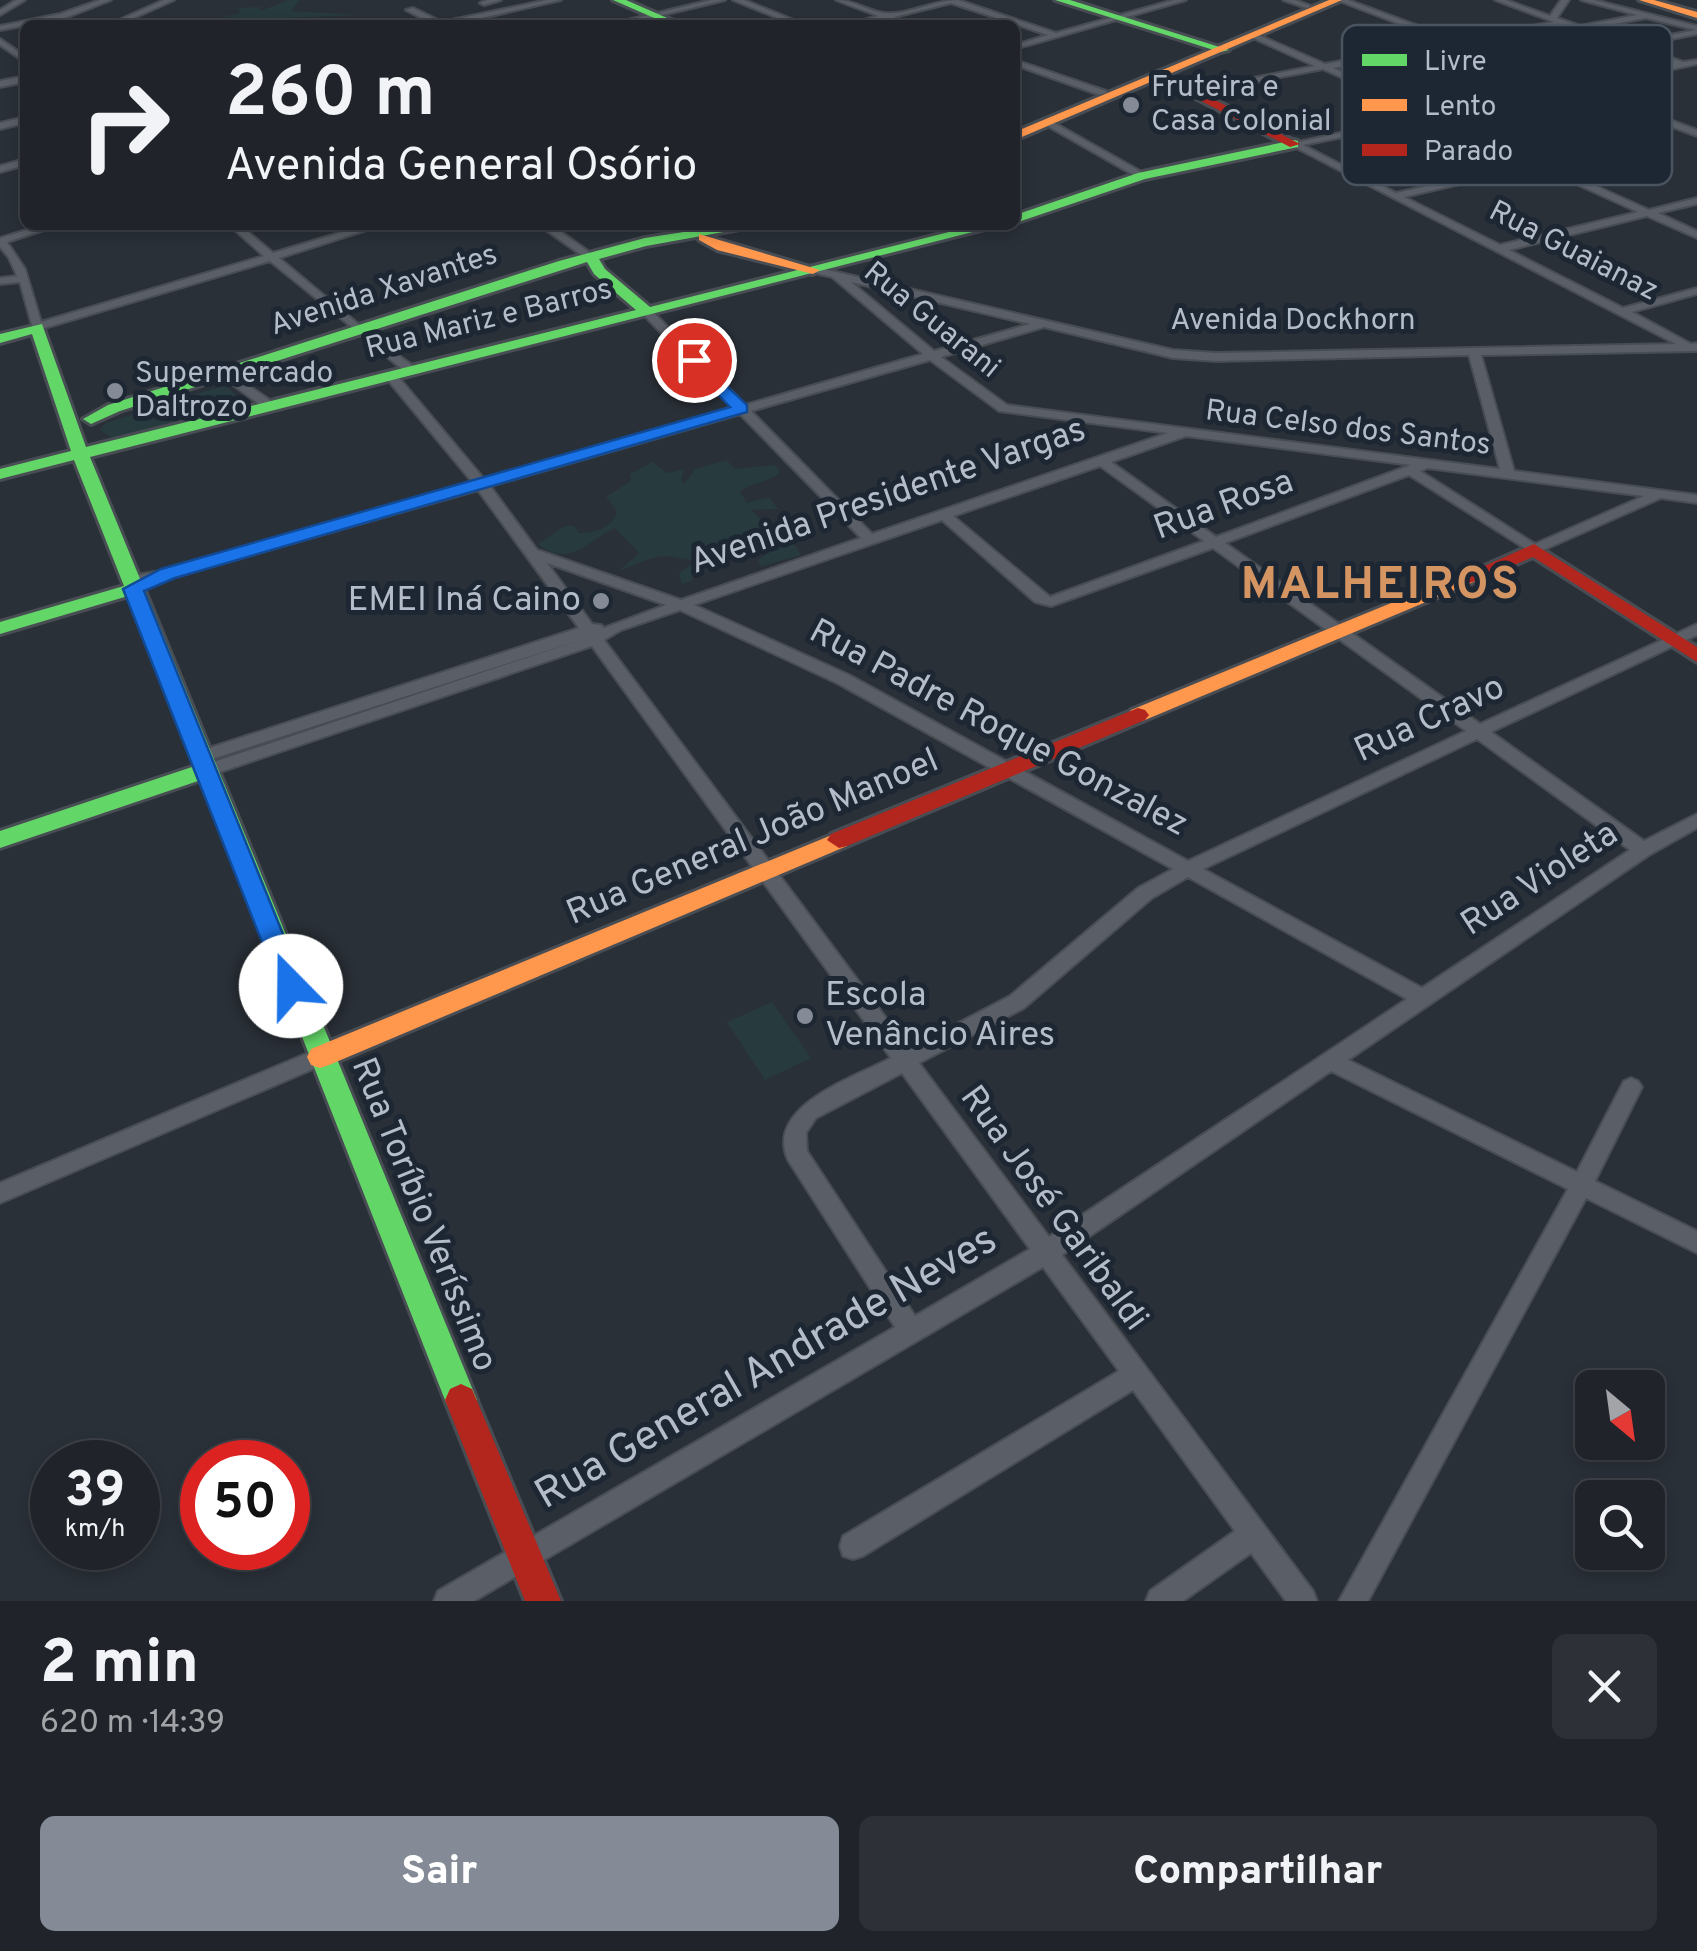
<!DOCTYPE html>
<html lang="pt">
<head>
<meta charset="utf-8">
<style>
	:root { --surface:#20242a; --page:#2d3036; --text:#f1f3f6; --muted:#a2a4a8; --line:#3d4147; --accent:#848b96 }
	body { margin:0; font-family:Overpass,sans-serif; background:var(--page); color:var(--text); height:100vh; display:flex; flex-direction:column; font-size:38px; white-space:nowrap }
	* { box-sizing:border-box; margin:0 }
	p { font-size:32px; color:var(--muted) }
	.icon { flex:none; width:55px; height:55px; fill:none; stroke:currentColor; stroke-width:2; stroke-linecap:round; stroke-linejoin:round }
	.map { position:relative; height:1601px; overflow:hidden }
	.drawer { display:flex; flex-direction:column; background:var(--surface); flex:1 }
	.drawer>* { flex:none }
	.guide { position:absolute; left:20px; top:20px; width:1000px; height:210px; border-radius:15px; box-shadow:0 5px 15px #0003,0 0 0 2px var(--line); background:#20242a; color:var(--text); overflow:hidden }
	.needle { width:65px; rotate:151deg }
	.controls { position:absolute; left:1575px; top:1370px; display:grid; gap:20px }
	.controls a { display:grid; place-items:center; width:90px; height:90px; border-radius:15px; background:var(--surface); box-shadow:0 5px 15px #0003,0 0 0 2px var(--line); font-size:50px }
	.speed { position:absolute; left:30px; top:1440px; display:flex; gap:20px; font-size:50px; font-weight:700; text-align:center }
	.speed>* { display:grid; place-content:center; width:130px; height:130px; border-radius:50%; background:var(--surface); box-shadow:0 5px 15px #0003,0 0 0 2px var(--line); line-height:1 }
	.speed small { font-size:25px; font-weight:400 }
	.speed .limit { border:15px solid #d22; background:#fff; color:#111 }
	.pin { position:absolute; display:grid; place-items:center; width:85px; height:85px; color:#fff; margin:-42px; border:5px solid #fff; border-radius:50%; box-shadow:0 2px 10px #0007 }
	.me { position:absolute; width:110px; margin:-55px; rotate:338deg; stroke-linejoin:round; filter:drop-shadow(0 0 8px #0008) }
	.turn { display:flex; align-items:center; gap:35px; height:210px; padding:0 40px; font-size:45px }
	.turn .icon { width:130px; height:130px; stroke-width:2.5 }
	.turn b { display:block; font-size:70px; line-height:85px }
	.round { display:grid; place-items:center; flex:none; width:105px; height:105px; border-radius:15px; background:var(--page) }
	.summary { display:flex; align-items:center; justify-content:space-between; height:170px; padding:0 40px }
	h1 { font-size:60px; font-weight:800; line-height:75px }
	.cta { display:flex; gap:20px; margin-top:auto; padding:20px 40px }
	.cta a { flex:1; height:115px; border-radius:15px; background:var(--accent); color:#fff; font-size:40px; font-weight:800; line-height:115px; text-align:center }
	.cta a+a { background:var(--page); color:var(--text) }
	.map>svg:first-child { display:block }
	.green { fill:#273a3e }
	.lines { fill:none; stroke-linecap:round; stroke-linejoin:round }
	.street-casing { stroke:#484c53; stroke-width:4 }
	.fast-casing { stroke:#484c53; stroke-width:6 }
	.slow-casing { stroke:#484c53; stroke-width:6 }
	.jam-casing { stroke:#484c53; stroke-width:6 }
	.street { fill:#5a5e66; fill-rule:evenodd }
	.fast { fill:#63d668; fill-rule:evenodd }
	.slow { fill:#ff974d; fill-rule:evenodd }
	.jam { fill:#b3261e; fill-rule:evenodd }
	.route { fill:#1a73e8; stroke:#114b97; stroke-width:2.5 }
	.poi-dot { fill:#848b96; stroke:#1d2633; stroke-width:4 }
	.labels { text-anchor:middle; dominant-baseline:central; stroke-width:10; stroke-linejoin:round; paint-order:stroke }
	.far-poi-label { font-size:30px; fill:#b4bcc9; stroke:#1d2633; text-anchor:start }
	.far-street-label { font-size:30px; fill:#b4bcc9; stroke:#1d2633 }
	.street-label { font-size:35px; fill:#b4bcc9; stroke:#1d2633 }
	.poi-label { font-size:35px; fill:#b4bcc9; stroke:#1d2633; text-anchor:end }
	.near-street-label { font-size:42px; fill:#b4bcc9; stroke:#1d2633 }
	.district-label { font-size:45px; font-weight:bold; letter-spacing:2.5px; fill:#d59563; stroke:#1d2633 }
	.key { fill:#1d2633; stroke:#4a5360; stroke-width:2.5 }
	.key-label { font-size:28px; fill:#b4bcc9 }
</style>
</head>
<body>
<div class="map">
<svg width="1697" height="1601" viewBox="0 0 1697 1601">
	<rect width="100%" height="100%" fill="#2a3038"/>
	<g class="green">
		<path d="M289 0H300L291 11 361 15 258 19 261 23 284 25H226L240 18 222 17 241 13 238 8 260 7V11Z"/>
		<path d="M225 385 247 406 112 438 100 430 106 423Z"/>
		<path d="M727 460 735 469 775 465 780 472C769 484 752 481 740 492L747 503 769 497 778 509 752 510C767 532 786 525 801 555L761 566 758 560 766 554 759 549H746L740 555H723L713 561 714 566 693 575 692 581 682 584 679 573 699 560C686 561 672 554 657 557 643 560 632 566 619 571L639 553 615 528C588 541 568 569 538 544L565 526H574L579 533C594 533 614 528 617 511L606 497 631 481 630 474 653 462 667 473 685 469 681 478 684 485 695 469Z"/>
		<path d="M772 1002 811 1058 765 1080 727 1022Z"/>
	</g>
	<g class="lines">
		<defs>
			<g id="street">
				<path d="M16 0H25L0 15V10Z"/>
				<path d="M100 0H111L65 18 0 30V26L60 14Z"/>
				<path d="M164 0H174L118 25H108Z"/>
				<path d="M487 0H501L484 5 480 3Z"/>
				<path d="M547 0H561L451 25H435L406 10 413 8 442 22Z"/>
				<path d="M711 0H725L621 25H607Z"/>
				<path d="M733 0H744L806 25H795Z"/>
				<path d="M836 0C854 0 867 11 884 13 905 16 935 0 958 0L1056 33 1174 0H1186L1015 49V45L1048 35 951 3 894 17 914 25H903L886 19 847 25 878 16Z"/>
				<path d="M1283 0H1295L1311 6 1307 8Z"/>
				<path d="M1337 0H1348L1456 40 1554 22 1495 0H1506L1550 16 1561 0H1569L1557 18 1580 26 1637 15 1581 0H1594L1697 26V34L1637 46 1683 62 1697 60V64L1583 88 1697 130V136L1573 90 1442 117 1649 210 1697 198V204L1658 213 1697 231V238L1647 216 1509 250 1623 308 1697 288V294L1632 312 1691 344 1697 343V351L1481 355 1514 471 1697 495V503L1661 498 1534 554 1409 475 1225 543 1480 724 1697 624V635L1491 732 1644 841 1697 814V828L1649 855 1348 1060 1577 1172 1624 1081 1631 1078 1638 1081 1642 1087 1595 1181 1697 1231V1253L1586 1198 1368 1601H1339L1568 1189 1331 1071 1062 1255 1313 1591 1317 1601H1286L1251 1553 1183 1601H1146L1150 1591 1235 1531 1133 1390 863 1556 853 1559 843 1556 840 1546 843 1536 1119 1371 1043 1267 474 1601H434L438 1591 895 1327 788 1160C764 1106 855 1077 891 1058L592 646 211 775H199L196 771 199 767 586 638 206 761H194L192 757 194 753 579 628 478 490 173 577 130 584 123 580 125 577 167 570 473 483 387 379V373H395L484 479 734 408 642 313V309H650L745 405 923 354 832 277 815 273 814 271 819 268 1173 350 1216 353 1676 344 1289 144 1424 115 1323 69 1191 94 1187 91 1315 66 1253 38 1256 34 1325 64 1446 42ZM1646 18 1696 30 1629 43 1588 29ZM1563 25 1673 64 1575 84 1464 43ZM1455 45 1565 86 1434 113 1333 68ZM1432 119 1529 163 1396 193 1303 145ZM1537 166 1638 212 1500 245 1404 197ZM851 282 1030 324 934 351ZM1044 327 1173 358 1216 361 1469 355 1500 469 1007 405 941 357ZM930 360 999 411 1168 433 872 534 751 411ZM740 414 861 538 681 600 537 550 490 486ZM1186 436 1411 465 1216 537 1111 462ZM1100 466 1204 541 1050 597 953 516ZM1428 468 1644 496 1535 544 1420 471ZM942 520 1035 602 1051 606 1213 548 1466 731 1188 861 849 675 694 605ZM547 563 666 605 604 628 601 625 592 624ZM680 610 837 683 1173 869 1138 888 1010 996 909 1049 604 640 621 630ZM1477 739 1630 850 1422 988 1203 869ZM1188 877 1407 999 1049 1237 919 1063 1024 1008 1152 898ZM902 1073 1030 1249 915 1316 807 1151 806 1133 816 1118Z"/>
				<path d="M0 39 25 56V62L0 45Z"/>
				<path d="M1015 60 1106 91 1107 93 1100 95 1015 65Z"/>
				<path d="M25 76V82L0 87V81Z"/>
				<path d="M25 117V123L0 129V123Z"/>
				<path d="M1049 120 1145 174 1147 176 1139 178 1046 125Z"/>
				<path d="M25 159V165L0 172V166Z"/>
				<path d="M43 225H59L7 242 25 269 41 322 264 256 229 225H240L273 253 366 225H382L279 258 363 328 365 330 359 333 270 261 41 329H33L20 282 0 284V278L17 276 9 258 0 247V238Z"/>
				<path d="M539 225H551L596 257 587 259Z"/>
				<path d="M368 333 416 368V374H408L364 338 362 336Z"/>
				<path d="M233 375 274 403V409H266L229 382 227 379Z"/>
				<path d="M320 1048 327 1051 330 1057 327 1063 0 1203V1183Z"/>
			</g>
			<g id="fast">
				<path d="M613 0H626L683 25H670Z"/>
				<path d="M1055 0H1070L1229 50 1220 52Z"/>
				<path d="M1294 140 1298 141V147L1145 179 1015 223V215L1138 173Z"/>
				<path d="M729 225H762L646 246 599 259 605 269 650 307 977 225H1000L90 457 477 1400 472 1411 461 1416 450 1411 445 1400 201 780 0 848V831L195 766 128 596 0 634V622L124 586 74 460 0 479V469L71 451 32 334 0 343V334L42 324 86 447 636 310 594 274 587 262 120 411 91 424 83 419 108 405 559 261 645 238Z"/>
			</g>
			<g id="slow">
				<path d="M1329 0H1342L1015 140V132Z"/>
				<path d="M1639 0H1654L1697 12V18Z"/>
				<path d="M699 234 820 270 813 274 717 250 699 240Z"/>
				<path d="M1469 571 1478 577 1476 581 1145 720 1138 722 1127 715 1131 710Z"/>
				<path d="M839 832 851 840 847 846 329 1065 320 1068 311 1065 307 1057 311 1049Z"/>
			</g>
			<g id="jam">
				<path d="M1157 74H1165L1300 144 1290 147 1157 78Z"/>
				<path d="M1534 544 1697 647V662L1533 557 1476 581 1469 583 1460 577Z"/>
				<path d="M1138 708 1145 710 1149 715 1145 720 847 846 839 848 827 840 831 834Z"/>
				<path d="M461 1384 472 1389 561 1601H525L445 1400 450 1389Z"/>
			</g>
		</defs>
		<use href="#street" class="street-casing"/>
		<use href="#fast" class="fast-casing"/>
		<use href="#slow" class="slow-casing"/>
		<use href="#jam" class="jam-casing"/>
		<use href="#street" class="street"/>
		<use href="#fast" class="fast"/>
		<use href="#slow" class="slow"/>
		<use href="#jam" class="jam"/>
	</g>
	<path class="route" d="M694 355 747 405V412L175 578 144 591 304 986 300 993H282L123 589 161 569 730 407 688 363 686 360Z"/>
	<g class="poi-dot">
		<circle cx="1131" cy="105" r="10"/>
		<circle cx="115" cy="391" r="10"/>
		<circle cx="601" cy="601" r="10"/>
		<circle cx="805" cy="1016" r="10"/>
	</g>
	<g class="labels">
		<g class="far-poi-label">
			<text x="1151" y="88">Fruteira e<tspan x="1151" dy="34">Casa Colonial</tspan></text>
			<text x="135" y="374">Supermercado<tspan x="135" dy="34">Daltrozo</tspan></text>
		</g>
		<g class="far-street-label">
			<text transform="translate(1573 252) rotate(27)">Rua Guaianaz</text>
			<text transform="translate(384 291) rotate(-18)">Avenida Xavantes</text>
			<text transform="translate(489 320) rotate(-14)">Rua Mariz e Barros</text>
			<text transform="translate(931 321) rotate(39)">Rua Guarani</text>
			<text x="1293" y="321">Avenida Dockhorn</text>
			<text transform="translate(1348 429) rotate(7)">Rua Celso dos Santos</text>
		</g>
		<g class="street-label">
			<text transform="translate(888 497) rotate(-19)">Avenida Presidente Vargas</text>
			<text transform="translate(1224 506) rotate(-20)">Rua Rosa</text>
			<text transform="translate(1430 720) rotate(-25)">Rua Cravo</text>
			<text transform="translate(998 729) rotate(28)">Rua Padre Roque Gonzalez</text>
			<text transform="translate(753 838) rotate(-23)">Rua General João Manoel</text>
			<text transform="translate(1540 880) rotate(-33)">Rua Violeta</text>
			<text transform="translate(1053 1209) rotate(54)">Rua José Garibaldi</text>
			<text transform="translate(423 1215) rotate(68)">Rua Toríbio Veríssimo</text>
		</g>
		<g class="poi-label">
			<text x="581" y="601">EMEI Iná Caino</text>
			<text x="825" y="996" text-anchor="start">Escola<tspan x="825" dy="40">Venâncio Aires</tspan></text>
		</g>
		<g class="near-street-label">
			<text transform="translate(767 1369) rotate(-30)">Rua General Andrade Neves</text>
		</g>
		<g class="district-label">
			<text x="1381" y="586">MALHEIROS</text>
		</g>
	</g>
	<rect x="1342" y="25" width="330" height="160" rx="15" class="key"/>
	<rect x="1362" y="54" width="45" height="12" fill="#63d668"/>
	<rect x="1362" y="99" width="45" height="12" fill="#ff974d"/>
	<rect x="1362" y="144" width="45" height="12" fill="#b3261e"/>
	<g class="key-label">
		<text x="1424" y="70">Livre</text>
		<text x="1424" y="115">Lento</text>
		<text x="1424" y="160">Parado</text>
	</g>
</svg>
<div class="controls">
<a><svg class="needle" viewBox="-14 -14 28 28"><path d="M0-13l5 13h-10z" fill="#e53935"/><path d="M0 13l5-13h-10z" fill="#a2a4a8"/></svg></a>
<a><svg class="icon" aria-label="search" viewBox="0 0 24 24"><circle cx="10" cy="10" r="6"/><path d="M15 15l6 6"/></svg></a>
</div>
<div class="speed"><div>39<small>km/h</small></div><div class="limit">50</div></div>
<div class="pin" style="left:694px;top:360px;background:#d93025"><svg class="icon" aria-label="arrive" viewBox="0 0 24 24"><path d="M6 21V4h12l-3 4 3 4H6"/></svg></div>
<svg class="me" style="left:291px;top:986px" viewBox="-20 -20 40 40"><circle r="19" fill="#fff"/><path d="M0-13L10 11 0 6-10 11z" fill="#1a73e8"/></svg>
<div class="guide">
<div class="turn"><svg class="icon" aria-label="right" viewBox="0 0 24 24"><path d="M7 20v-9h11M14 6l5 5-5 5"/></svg><div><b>260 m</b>Avenida General Osório</div></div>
</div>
</div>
<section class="drawer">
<div class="summary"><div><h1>2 min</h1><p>620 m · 14:39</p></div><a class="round"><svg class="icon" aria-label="close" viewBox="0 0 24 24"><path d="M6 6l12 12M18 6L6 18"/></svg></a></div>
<div class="cta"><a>Sair</a><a>Compartilhar</a></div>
</section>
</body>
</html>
